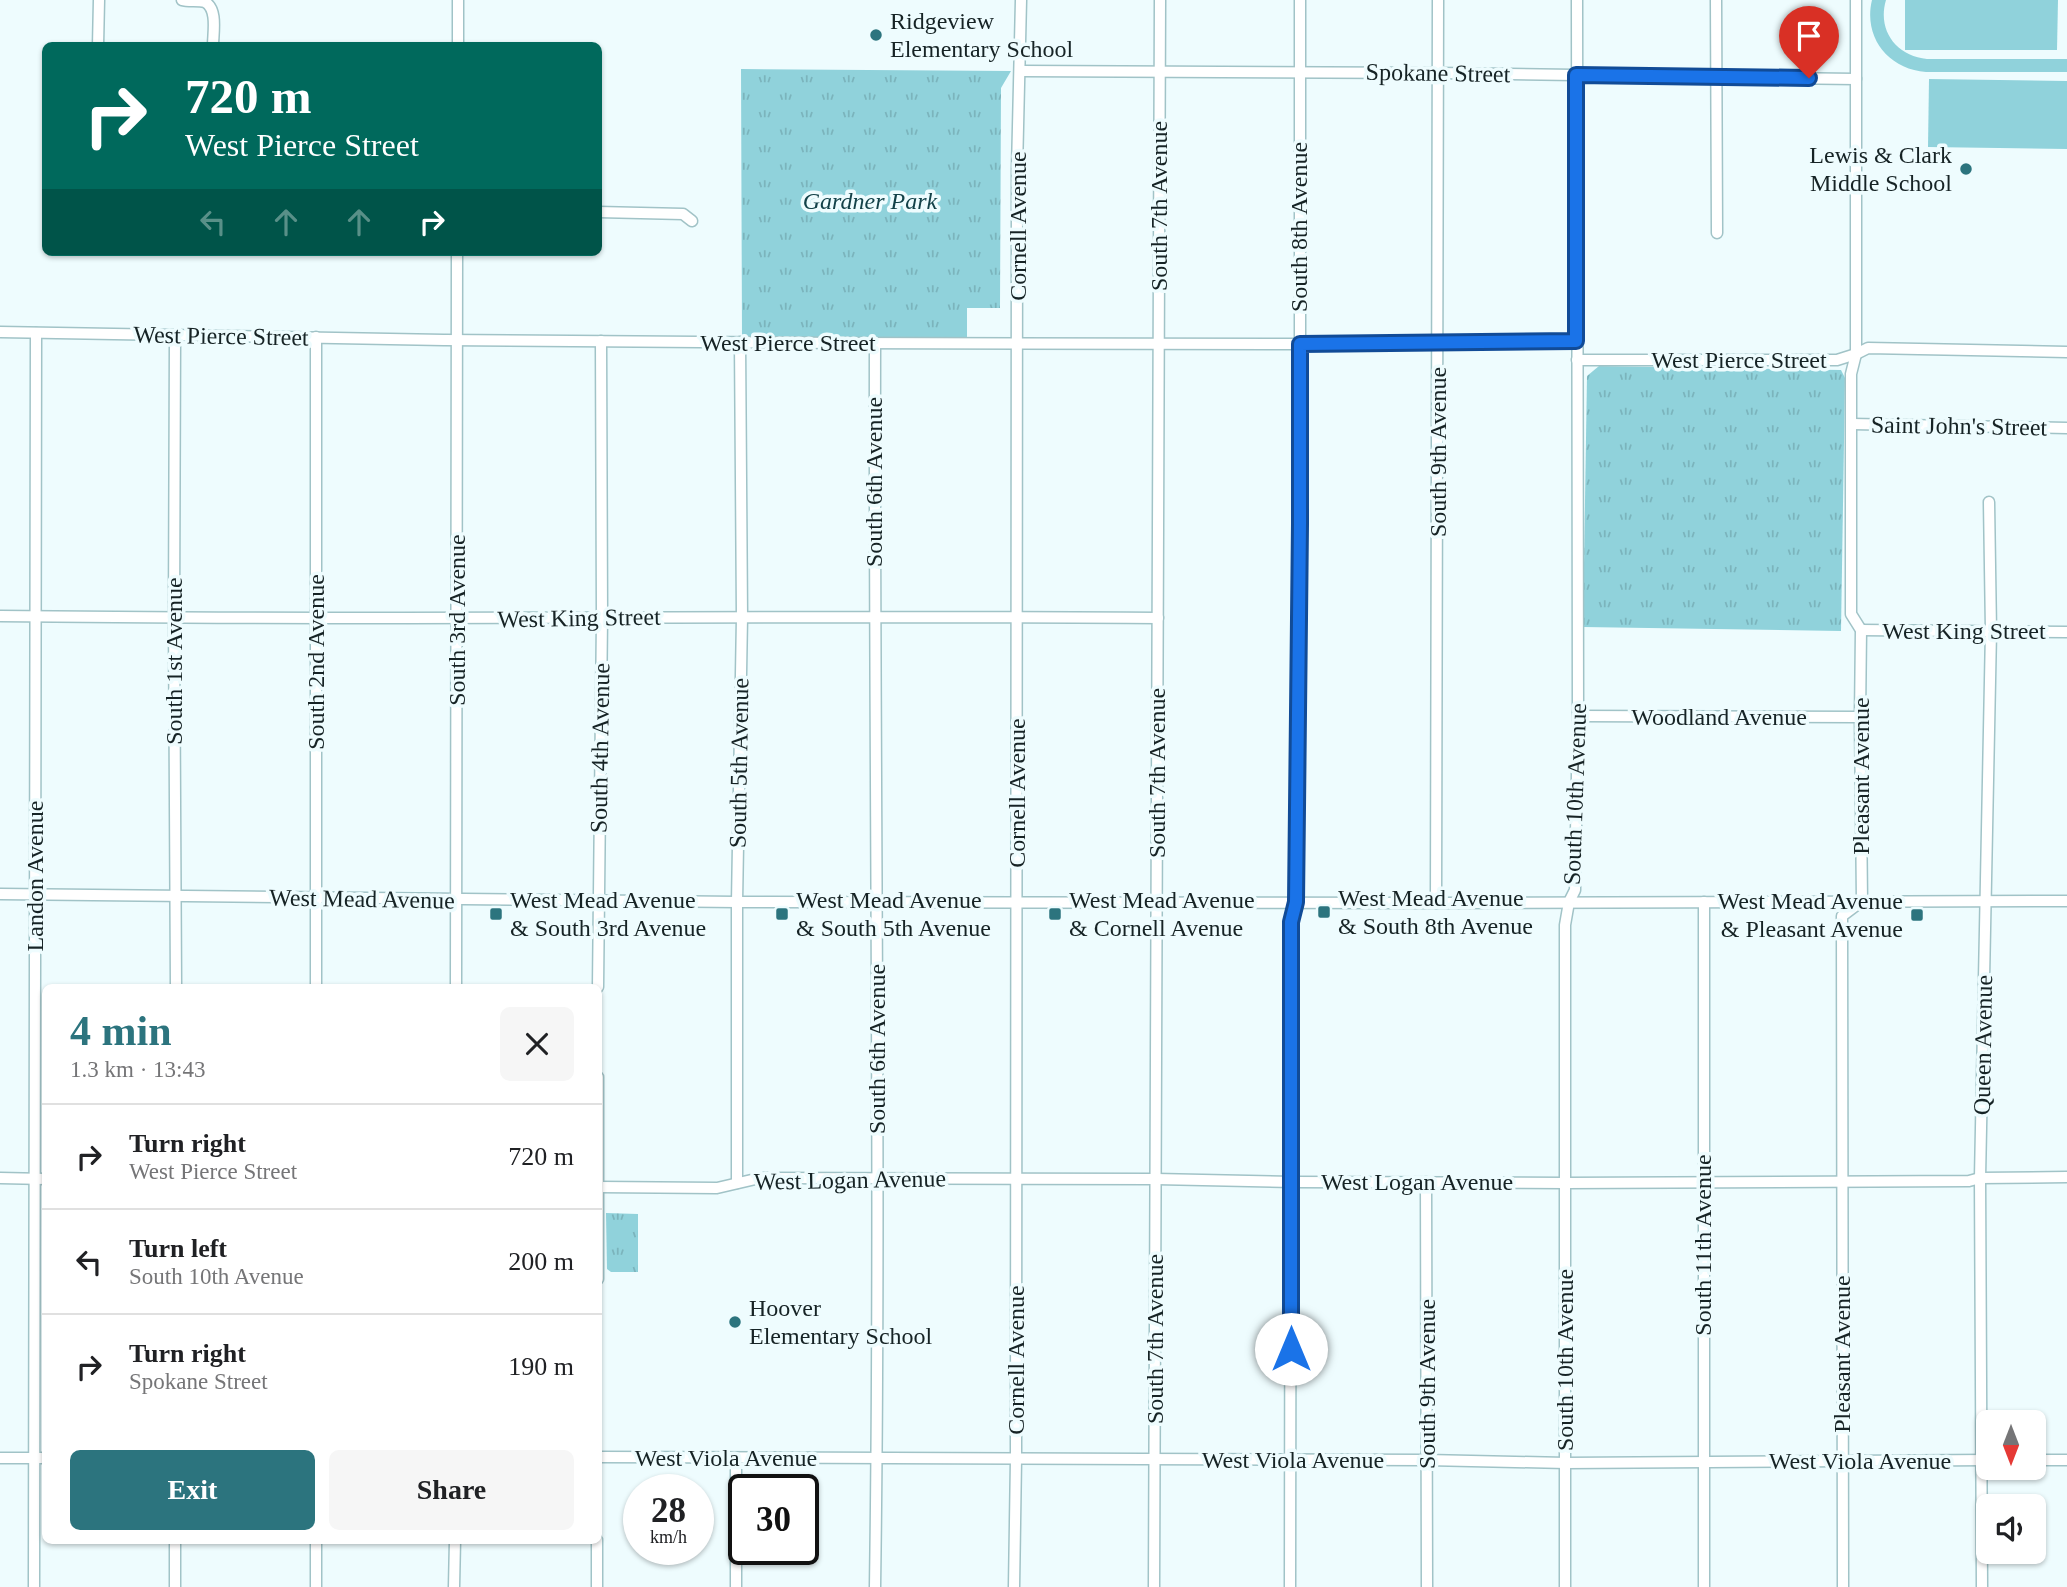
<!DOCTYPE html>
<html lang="en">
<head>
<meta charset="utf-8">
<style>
	:root { --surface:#fff; --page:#f6f6f6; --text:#202124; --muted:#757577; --line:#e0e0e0; --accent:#2c747e }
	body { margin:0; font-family:"Times New Roman",serif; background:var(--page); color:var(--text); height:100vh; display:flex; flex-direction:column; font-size:26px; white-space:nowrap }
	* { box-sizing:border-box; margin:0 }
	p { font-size:23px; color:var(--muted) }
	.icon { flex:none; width:38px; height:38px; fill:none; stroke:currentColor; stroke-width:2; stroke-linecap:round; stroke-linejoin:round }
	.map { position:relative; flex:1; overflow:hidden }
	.panel { position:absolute; left:42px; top:984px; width:560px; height:560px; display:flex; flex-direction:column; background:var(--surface); border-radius:10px; box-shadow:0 2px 5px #0004 }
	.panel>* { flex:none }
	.banner { position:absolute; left:42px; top:42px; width:560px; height:214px; border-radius:10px; box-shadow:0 2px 5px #0004; background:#00695c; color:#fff; overflow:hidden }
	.needle { width:46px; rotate:180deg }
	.controls { position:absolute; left:1976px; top:1410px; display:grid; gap:14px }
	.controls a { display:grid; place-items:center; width:70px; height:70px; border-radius:10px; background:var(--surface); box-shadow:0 2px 5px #0004; font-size:35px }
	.speed { position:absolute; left:623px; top:1474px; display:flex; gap:14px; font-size:35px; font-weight:700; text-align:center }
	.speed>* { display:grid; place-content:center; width:91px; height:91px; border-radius:50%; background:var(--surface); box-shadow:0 2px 5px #0004; line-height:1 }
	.speed small { font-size:18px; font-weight:400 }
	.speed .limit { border:4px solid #111; border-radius:10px; background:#fff; color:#111 }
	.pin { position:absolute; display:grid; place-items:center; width:60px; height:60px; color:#fff; margin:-72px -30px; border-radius:50% 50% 50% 0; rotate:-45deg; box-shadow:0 0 7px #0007 }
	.pin .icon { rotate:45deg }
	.me { position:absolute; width:77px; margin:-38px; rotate:0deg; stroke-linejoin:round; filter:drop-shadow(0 0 5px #0008) }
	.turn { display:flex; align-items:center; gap:24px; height:147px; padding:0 28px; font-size:32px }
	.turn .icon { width:91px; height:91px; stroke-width:2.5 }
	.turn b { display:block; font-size:49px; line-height:60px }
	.lanes { display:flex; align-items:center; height:66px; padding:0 28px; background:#0003; justify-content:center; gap:35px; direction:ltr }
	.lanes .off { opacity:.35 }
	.round { display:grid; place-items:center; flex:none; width:74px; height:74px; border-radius:10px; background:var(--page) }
	.summary { display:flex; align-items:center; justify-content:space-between; height:119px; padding:0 28px }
	h1 { font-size:42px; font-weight:600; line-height:52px; color:var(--accent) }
	.cta { display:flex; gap:14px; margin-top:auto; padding:14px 28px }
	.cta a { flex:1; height:80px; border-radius:10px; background:var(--accent); color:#fff; font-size:28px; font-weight:600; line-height:80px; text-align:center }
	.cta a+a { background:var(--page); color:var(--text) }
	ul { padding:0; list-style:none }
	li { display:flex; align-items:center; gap:21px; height:105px; padding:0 28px; border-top:2px solid var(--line) }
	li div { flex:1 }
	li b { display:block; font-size:26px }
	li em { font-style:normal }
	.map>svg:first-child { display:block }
	.grass { fill:#90d2db }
	.park { fill:url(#park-tufts) }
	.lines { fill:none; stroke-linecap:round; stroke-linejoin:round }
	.minor-casing { stroke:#a1c3c7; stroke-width:13 }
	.minor { stroke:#fff; stroke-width:10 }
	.route-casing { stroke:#114b97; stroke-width:18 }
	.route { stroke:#1a73e8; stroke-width:12 }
	.poi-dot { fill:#2c747e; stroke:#eefcfe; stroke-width:2.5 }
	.labels { text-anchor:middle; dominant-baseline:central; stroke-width:7; stroke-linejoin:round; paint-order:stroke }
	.poi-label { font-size:24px; fill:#162325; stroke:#eefcfe; text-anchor:start }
	.street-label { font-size:24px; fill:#162325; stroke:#eefcfe }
	.park-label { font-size:24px; font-style:italic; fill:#134249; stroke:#eefcfe }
</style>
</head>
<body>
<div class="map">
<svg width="2067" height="1587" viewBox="0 0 2067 1587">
	<defs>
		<pattern id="park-tufts" width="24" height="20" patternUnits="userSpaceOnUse" patternTransform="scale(1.75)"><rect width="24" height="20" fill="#90d2db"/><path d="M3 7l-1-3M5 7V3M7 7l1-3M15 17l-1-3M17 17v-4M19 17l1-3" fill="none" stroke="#7bb4bc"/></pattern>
	</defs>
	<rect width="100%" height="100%" fill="#eefcfe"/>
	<g class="grass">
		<path d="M1872 0H1886C1877 30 1896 56 1927 59H2067V72H1926C1888 69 1863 37 1872 0Z"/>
		<path d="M1905 0H2058L2057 50H1905Z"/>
		<path d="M1929 79 2067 81V149L1928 147Z"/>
	</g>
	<g class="park">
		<path d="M741 69 1011 71 1001 88 1000 308H967V340L742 336Z"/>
		<path d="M1599 366 1841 370 1845 378 1841 631 1583 627 1587 376Z"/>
		<path d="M606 1213 638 1214V1272H611L607 1269Z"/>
	</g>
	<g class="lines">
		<defs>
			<g id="minor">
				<path d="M182 0C188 2 199 0 205 2 218 9 213 33 213 46"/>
				<path d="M458 0V46"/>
				<path d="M1716 0 1717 233"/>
				<path d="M98 46 99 0"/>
				<path d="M1021 71 1437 73 1856 79"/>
				<path d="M598 212 683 214 692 221"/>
				<path d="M0 332 444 340 845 343 1300 344 1576 341"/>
				<path d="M175 336 174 618 176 987"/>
				<path d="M316 337V987"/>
				<path d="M1577 360H1837L1856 354 1868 348 2067 352"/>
				<path d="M1852 424 2067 428"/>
				<path d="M0 616C386 621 772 615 1158 618"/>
				<path d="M1861 630 2067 632"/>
				<path d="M1578 716 1860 717"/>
				<path d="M0 894 737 902 1436 903 2067 901"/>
				<path d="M1436 903 1438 0"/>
				<path d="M456 987 457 252"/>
				<path d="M598 987 602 617 601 341"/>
				<path d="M598 1077V1279"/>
				<path d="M0 1178 46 1179"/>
				<path d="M1426 1182 1427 1587"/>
				<path d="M737 1183V902L742 617 740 342"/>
				<path d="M599 1187 717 1188 760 1178 1156 1179 1292 1182 1565 1183 1969 1181 1980 1178 2067 1177"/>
				<path d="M598 1457 1427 1460 1566 1463 1988 1460"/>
				<path d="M0 1458H46"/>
				<path d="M2034 1460H2067"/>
				<path d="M597 1540V1587"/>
				<path d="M34 1587 36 333"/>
				<path d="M175 1587V1540"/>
				<path d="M316 1587V1540"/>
				<path d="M454 1587 455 1540"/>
				<path d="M736 1587V1458"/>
				<path d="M875 1587C881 1172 874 758 875 343"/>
				<path d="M1014 1587 1016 1459 1017 169 1021 0"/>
				<path d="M1154 1587 1160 0"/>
				<path d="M1290 1587 1291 922 1296 902 1300 524V0"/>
				<path d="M1565 1587V925L1569 902 1575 890 1578 716 1577 0"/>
				<path d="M1704 1587V902"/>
				<path d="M1843 1587 1842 916 1862 901 1860 717 1861 630 1851 614V374L1856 354V0"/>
				<path d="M1982 1587 1980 1178 1991 631 1989 502"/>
			</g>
		</defs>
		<use href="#minor" class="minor-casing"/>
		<use href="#minor" class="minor"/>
	</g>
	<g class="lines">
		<defs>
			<path id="route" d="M1291 1349V922L1296 902 1300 524V344L1576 341V75L1809 78"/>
		</defs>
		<use href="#route" class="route-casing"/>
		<use href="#route" class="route"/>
	</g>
	<g class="poi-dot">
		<circle cx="876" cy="35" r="7"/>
		<circle cx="1966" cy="169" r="7"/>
		<rect x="1317" y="905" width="14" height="14" rx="3.5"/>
		<rect x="489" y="907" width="14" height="14" rx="3.5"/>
		<rect x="775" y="907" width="14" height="14" rx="3.5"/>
		<rect x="1048" y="907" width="14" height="14" rx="3.5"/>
		<rect x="1910" y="908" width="14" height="14" rx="3.5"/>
		<circle cx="735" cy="1322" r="7"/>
	</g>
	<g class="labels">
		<g class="poi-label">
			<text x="890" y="21">Ridgeview<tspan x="890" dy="28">Elementary School</tspan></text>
			<text x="1952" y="155" text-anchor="end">Lewis &amp; Clark<tspan x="1952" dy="28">Middle School</tspan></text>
			<text x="1338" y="898">West Mead Avenue<tspan x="1338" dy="28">&amp; South 8th Avenue</tspan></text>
			<text x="510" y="900">West Mead Avenue<tspan x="510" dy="28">&amp; South 3rd Avenue</tspan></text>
			<text x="796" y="900">West Mead Avenue<tspan x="796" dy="28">&amp; South 5th Avenue</tspan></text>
			<text x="1069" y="900">West Mead Avenue<tspan x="1069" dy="28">&amp; Cornell Avenue</tspan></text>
			<text x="1903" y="901" text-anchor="end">West Mead Avenue<tspan x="1903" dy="28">&amp; Pleasant Avenue</tspan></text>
			<text x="749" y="1308">Hoover<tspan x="749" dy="28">Elementary School</tspan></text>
		</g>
		<g class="street-label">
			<text transform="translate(1438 73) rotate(1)">Spokane Street</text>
			<text transform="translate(1159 206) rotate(-90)">South 7th Avenue</text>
			<text transform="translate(1018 226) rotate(-90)">Cornell Avenue</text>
			<text transform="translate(1299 227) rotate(-90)">South 8th Avenue</text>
			<text transform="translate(221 336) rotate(1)">West Pierce Street</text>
			<text x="788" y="343">West Pierce Street</text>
			<text x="1739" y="360">West Pierce Street</text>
			<text transform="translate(1959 426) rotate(1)">Saint John's Street</text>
			<text transform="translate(1438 452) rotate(-90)">South 9th Avenue</text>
			<text transform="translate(874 482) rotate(-90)">South 6th Avenue</text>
			<text transform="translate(579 618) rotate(-1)">West King Street</text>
			<text transform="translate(457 620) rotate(-90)">South 3rd Avenue</text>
			<text x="1964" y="631">West King Street</text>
			<text transform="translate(174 661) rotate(-90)">South 1st Avenue</text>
			<text transform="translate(316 662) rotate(-90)">South 2nd Avenue</text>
			<text x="1719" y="717">Woodland Avenue</text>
			<text transform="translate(600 748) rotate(-89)">South 4th Avenue</text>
			<text transform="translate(739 763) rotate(-89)">South 5th Avenue</text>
			<text transform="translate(1157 773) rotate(-90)">South 7th Avenue</text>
			<text transform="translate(1861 776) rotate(-90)">Pleasant Avenue</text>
			<text transform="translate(1017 793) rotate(-90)">Cornell Avenue</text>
			<text transform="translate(1575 794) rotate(-88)">South 10th Avenue</text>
			<text transform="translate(35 876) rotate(-90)">Landon Avenue</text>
			<text transform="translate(362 899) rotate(1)">West Mead Avenue</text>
			<text transform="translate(1983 1045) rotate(-89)">Queen Avenue</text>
			<text transform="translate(877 1049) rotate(-90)">South 6th Avenue</text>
			<text transform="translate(850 1180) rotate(-1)">West Logan Avenue</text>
			<text x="1417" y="1182">West Logan Avenue</text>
			<text transform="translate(1703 1245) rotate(-90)">South 11th Avenue</text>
			<text transform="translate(1155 1339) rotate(-90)">South 7th Avenue</text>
			<text transform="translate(1842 1354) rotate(-90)">Pleasant Avenue</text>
			<text transform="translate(1016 1360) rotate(-90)">Cornell Avenue</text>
			<text transform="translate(1565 1360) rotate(-90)">South 10th Avenue</text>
			<text transform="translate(1427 1384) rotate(-90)">South 9th Avenue</text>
			<text x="726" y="1458">West Viola Avenue</text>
			<text x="1293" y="1460">West Viola Avenue</text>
			<text x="1860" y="1461">West Viola Avenue</text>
		</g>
		<g class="park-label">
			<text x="870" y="201">Gardner Park</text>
		</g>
	</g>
</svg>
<div class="controls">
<a><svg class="needle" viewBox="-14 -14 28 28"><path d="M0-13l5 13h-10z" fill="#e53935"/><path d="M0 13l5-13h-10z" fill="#757577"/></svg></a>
<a><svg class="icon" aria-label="sound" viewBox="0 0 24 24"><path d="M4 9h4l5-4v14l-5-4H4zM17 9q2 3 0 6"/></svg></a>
</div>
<div class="speed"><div>28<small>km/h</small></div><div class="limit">30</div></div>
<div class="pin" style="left:1809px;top:78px;background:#d93025"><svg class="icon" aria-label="arrive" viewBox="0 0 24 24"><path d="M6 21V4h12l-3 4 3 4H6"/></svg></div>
<svg class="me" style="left:1291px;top:1349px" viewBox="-20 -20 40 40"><circle r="19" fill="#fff"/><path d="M0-13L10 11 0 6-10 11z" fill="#1a73e8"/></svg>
<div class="banner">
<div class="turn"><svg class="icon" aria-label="right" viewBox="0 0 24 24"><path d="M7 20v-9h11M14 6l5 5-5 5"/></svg><div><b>720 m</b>West Pierce Street</div></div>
<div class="lanes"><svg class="icon off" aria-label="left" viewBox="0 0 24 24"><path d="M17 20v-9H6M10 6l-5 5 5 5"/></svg><svg class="icon off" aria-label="ahead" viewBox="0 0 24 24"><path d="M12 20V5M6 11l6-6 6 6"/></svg><svg class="icon off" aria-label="ahead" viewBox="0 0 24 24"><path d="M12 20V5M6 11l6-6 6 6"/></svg><svg class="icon" aria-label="right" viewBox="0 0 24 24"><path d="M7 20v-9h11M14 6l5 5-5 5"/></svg></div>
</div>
<section class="panel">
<div class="summary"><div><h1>4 min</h1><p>1.3 km · 13:43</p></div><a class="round"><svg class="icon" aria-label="close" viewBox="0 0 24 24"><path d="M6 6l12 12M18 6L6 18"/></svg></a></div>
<ul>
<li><svg class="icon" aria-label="right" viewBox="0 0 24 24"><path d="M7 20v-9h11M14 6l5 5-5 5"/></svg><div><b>Turn right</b><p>West Pierce Street</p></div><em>720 m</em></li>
<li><svg class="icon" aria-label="left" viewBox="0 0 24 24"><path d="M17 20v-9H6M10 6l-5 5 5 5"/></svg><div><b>Turn left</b><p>South 10th Avenue</p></div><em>200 m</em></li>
<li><svg class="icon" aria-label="right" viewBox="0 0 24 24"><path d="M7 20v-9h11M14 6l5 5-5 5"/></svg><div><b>Turn right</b><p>Spokane Street</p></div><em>190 m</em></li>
</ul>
<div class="cta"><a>Exit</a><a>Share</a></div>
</section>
</div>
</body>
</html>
